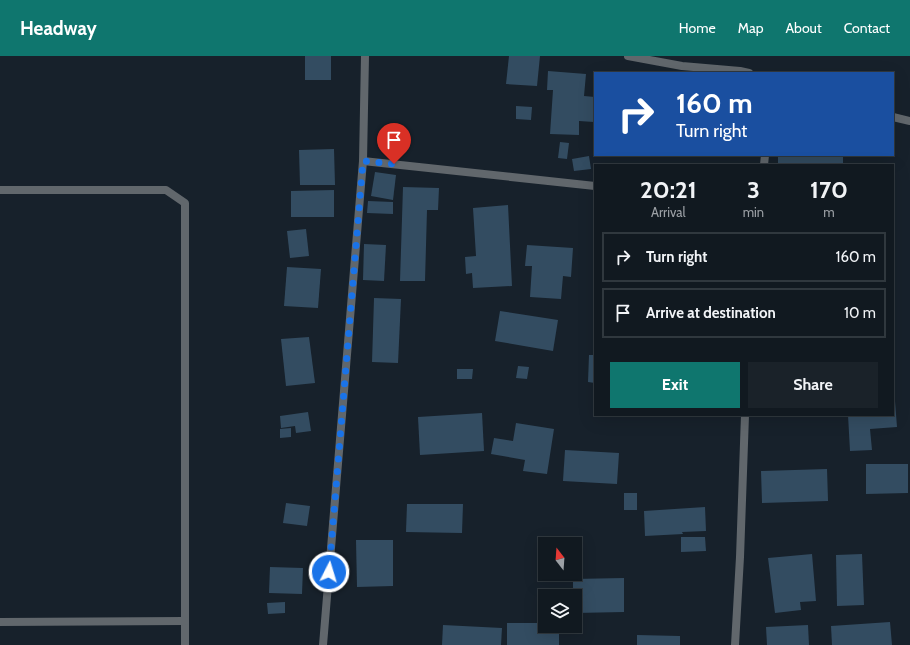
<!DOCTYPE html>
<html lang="en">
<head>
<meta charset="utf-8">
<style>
	:root { --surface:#111920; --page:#1a2229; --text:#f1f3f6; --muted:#9ca0a5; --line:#30383e; --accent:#0f766e }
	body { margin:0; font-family:Cabin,sans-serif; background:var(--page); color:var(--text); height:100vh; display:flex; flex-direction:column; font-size:15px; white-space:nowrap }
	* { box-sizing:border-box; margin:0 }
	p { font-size:13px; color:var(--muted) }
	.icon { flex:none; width:22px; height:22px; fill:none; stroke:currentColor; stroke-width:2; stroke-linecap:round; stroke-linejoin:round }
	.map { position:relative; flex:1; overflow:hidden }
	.sheet { position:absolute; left:594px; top:108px; width:300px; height:252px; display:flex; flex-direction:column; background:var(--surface); border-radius:0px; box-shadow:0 4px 16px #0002,0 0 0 1px var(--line) }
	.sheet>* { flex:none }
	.top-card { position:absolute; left:594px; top:16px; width:300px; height:84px; border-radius:0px; box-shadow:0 4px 16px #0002,0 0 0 1px var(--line); background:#1a4fa0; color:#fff; overflow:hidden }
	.needle { width:26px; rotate:343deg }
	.tools { position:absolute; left:538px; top:481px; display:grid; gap:8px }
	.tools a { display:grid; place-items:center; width:44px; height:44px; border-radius:0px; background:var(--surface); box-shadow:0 4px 16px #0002,0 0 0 1px var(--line); font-size:20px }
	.pin { position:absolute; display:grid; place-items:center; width:34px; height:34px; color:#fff; margin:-41px -17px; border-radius:50% 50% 50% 0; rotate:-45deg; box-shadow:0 0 4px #0007 }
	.pin .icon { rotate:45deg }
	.me { position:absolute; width:44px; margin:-22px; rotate:5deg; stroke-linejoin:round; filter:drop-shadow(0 0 3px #0008) }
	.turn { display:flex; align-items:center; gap:14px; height:84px; padding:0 16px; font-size:18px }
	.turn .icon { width:52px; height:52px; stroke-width:2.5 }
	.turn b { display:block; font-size:28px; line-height:34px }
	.eta { display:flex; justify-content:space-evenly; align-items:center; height:68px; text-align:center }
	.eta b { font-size:24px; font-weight:700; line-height:28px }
	.cta { display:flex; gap:8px; margin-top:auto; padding:8px 16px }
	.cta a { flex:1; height:46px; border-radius:0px; background:var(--accent); color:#fff; font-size:16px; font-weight:700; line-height:46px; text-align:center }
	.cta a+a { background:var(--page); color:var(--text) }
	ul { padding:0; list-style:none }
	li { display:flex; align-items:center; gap:12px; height:50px; margin:0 8px 6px; padding:0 8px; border:2px solid var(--line); border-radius:0px }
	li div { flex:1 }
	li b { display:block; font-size:15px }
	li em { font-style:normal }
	header { display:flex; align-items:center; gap:24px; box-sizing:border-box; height:56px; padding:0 20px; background:var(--accent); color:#fff }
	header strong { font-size:19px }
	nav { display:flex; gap:22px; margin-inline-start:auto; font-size:14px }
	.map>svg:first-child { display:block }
	.building { fill:#334c61 }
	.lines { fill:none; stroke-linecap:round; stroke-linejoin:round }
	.minor { stroke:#61676c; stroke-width:8 }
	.route { stroke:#1a73e8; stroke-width:7; stroke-dasharray:0 12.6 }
</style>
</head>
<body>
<header>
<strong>Headway</strong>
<nav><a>Home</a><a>Map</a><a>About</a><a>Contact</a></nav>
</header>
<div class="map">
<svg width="910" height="589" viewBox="0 0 910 589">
	<rect width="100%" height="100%" fill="#17212b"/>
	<g class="building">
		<rect x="305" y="0" width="26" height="24"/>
		<path d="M509 0H540L537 30 506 28Z"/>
		<path d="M548 15 586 18 584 40 595 41 594 66 579 65V79L550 78 553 34H547Z"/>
		<path d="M516 50 532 51 531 64 516 63Z"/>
		<path d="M560 86 569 87 567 103 558 102Z"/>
		<path d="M334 93 335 129H300L299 94Z"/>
		<path d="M778 99 843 100V109H778Z"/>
		<path d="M589 100 591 113 574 115 572 103Z"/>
		<path d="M375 116 396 119 393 144 371 140Z"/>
		<path d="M403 131 439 132 438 154H427L425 225H400Z"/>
		<path d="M334 134V161H291V135Z"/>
		<path d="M368 145 393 146V158L367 157Z"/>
		<path d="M508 149 512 230 473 232 472 217 466 218 465 201 476 200 473 152Z"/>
		<path d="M306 173 309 200 290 202 287 175Z"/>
		<path d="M364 188 386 189 384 225 363 224Z"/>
		<path d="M527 189 573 192 571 221 563 220 561 243 530 241 532 210H525Z"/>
		<path d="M287 211 321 213 318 252 284 250Z"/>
		<path d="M374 242 401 243 398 307 372 306Z"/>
		<path d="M500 255 558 264 553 295 495 285Z"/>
		<path d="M309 281 315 327 286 330 281 283Z"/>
		<path d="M589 299H595V327L588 326Z"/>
		<path d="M518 310 529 311 527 323 516 322Z"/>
		<path d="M457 313H473L472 323H457Z"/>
		<path d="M893 345H895L897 371 870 373 872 394 850 395 848 359H893Z"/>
		<path d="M308 356 311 375 296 377 295 370 281 372 280 360Z"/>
		<path d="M482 357 484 395 420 399 418 361Z"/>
		<path d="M516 367 554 373 547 418 523 415 525 404 491 398 494 382 513 385Z"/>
		<path d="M291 372V381L280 382V373Z"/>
		<path d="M565 394 619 397 617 428 563 425Z"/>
		<path d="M866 408H908V437L866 438Z"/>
		<path d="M827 413 828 445 762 447 761 415Z"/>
		<rect x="624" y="437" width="13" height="17"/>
		<path d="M286 447 310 450 307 470 283 467Z"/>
		<path d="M407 448H463L462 477 406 476Z"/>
		<path d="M705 451 706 475 682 476 683 478 645 480 644 455Z"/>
		<path d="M681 481H705L706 495 681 496Z"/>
		<path d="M356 484H393V530L357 531Z"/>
		<path d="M812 498 816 545 800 546 801 554 775 557 768 502Z"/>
		<path d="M862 498 864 549 837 550 836 499Z"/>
		<path d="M270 511 303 512 302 538 269 537Z"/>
		<path d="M624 522V556L575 557V540H573V523Z"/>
		<path d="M285 546V557L268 558 267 547Z"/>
		<path d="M890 566 892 589H832L831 570Z"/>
		<path d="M507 567H545V570H559V589H507Z"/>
		<path d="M443 569 502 572 501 589H442Z"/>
		<path d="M808 569 809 589H767L766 571Z"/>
		<path d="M637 579 680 580V589H637Z"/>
	</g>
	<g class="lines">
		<g class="minor">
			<path d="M628 0 682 10 740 15 749 17"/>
			<path d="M893 61 910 65"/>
			<path d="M363 105 595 130"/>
			<path d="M764 109 765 99"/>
			<path d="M0 134H166L185 147V589"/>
			<path d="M0 566 185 565"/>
			<path d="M323 589 363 105 365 0"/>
			<path d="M735 589 740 501 745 359"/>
		</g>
	</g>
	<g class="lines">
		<path class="route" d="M329 516 363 105 394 108"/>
	</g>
</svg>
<div class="tools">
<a><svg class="needle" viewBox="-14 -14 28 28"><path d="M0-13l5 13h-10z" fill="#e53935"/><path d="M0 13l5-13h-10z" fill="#9ca0a5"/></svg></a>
<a><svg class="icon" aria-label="layers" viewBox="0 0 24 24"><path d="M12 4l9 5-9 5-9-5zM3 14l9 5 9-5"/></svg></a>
</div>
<div class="pin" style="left:394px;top:108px;background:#d93025"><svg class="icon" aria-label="arrive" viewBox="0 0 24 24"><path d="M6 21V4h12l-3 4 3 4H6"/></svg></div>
<svg class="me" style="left:329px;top:516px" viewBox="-20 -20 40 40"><circle r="17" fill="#1a73e8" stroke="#fff" stroke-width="3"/><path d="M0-11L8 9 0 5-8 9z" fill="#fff"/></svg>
<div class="top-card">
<div class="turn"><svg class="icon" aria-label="right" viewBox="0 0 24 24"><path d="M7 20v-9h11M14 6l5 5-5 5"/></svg><div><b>160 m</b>Turn right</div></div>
</div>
<section class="sheet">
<div class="eta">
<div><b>20:21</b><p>Arrival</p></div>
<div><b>3</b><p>min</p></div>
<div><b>170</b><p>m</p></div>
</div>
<ul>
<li><svg class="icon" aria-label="right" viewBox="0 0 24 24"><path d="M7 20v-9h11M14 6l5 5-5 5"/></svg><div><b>Turn right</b></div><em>160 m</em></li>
<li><svg class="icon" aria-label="arrive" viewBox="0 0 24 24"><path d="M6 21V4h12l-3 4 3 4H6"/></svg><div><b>Arrive at destination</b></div><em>10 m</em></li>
</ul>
<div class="cta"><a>Exit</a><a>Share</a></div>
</section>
</div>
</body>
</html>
